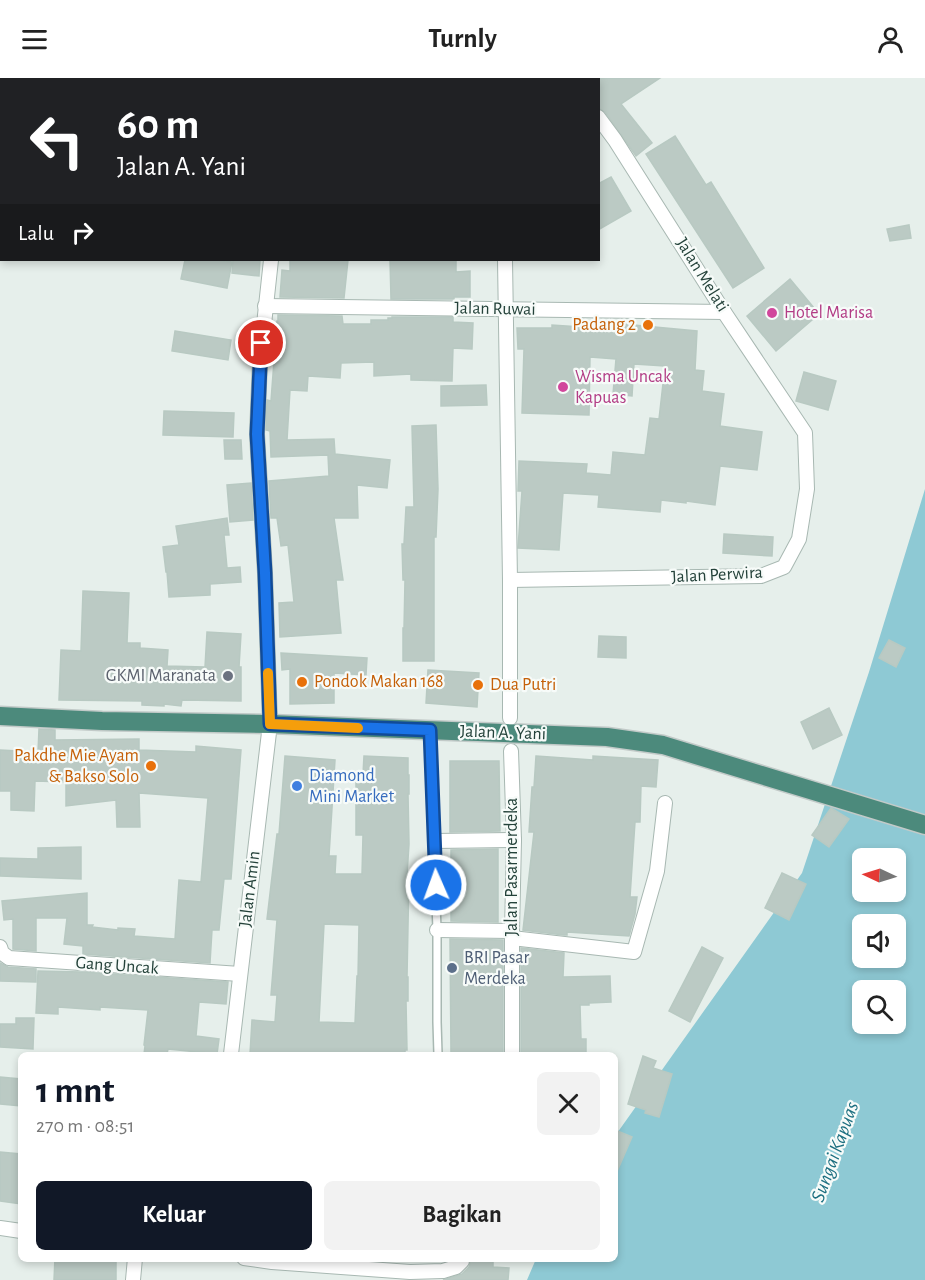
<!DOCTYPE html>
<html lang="id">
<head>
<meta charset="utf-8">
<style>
	:root { --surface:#fff; --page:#f2f2f2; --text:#222; --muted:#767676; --accent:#111827 }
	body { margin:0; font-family:"Alegreya Sans",sans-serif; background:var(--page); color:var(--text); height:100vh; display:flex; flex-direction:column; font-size:22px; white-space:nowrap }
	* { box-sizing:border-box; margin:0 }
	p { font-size:20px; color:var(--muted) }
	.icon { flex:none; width:33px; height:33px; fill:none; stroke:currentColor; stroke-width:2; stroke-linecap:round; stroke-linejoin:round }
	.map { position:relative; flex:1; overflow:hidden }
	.sheet { position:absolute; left:18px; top:974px; width:600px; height:210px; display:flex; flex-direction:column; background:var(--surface); border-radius:9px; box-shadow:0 3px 9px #0003 }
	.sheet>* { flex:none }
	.top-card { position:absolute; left:0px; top:0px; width:600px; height:183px; box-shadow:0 3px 9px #0003; background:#202124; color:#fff; overflow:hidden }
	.needle { width:39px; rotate:274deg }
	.tools { position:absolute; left:852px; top:770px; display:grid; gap:12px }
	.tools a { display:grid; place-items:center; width:54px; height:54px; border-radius:9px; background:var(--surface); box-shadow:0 3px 9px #0003; font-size:30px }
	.pin { position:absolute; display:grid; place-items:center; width:51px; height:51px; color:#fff; margin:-26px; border:3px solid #fff; border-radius:50%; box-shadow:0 2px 6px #0007 }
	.me { position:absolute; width:66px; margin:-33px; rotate:358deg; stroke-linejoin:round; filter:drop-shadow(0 0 4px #0008) }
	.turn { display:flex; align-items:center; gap:21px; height:126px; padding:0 18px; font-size:27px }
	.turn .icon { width:78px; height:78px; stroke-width:2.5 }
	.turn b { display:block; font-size:42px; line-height:51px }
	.then { display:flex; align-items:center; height:57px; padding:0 18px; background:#0003; gap:12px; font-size:22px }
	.round { display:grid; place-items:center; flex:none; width:63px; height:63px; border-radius:9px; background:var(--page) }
	.summary { display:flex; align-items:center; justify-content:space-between; height:102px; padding:0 18px }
	h1 { font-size:36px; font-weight:600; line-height:45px; color:var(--accent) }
	.action { display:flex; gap:12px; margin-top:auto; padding:12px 18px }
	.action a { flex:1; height:69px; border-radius:9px; background:var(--accent); color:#fff; font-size:24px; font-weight:600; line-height:69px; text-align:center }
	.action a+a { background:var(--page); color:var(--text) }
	header { display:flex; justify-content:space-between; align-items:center; height:78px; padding:0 18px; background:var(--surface); font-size:27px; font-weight:600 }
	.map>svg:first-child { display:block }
	.water { fill:#8ec9d4; fill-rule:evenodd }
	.building { fill:#bbcac4; stroke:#b8c9c2; stroke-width:1.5; fill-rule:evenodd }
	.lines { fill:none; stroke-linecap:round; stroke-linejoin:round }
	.service-casing { stroke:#a8b8b2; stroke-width:10 }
	.minor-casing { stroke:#a8b8b2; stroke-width:16 }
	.trunk-casing { stroke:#c2cac8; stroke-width:21 }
	.service { stroke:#fff; stroke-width:7 }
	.minor { stroke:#fff; stroke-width:14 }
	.trunk { stroke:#4c8a7c; stroke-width:18 }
	.route-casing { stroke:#114b97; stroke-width:15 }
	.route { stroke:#1a73e8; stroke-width:10 }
	.slow { stroke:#f59e0b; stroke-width:10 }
	.hotel-dot { fill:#d1479c; stroke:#f7fbf9; stroke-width:2 }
	.food-dot { fill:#e8710a; stroke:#f7fbf9; stroke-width:2 }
	.worship-dot { fill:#6b7280; stroke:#f7fbf9; stroke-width:2 }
	.shop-dot { fill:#3f7fe0; stroke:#f7fbf9; stroke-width:2 }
	.service-dot { fill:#5c6f8a; stroke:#f7fbf9; stroke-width:2 }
	.labels { text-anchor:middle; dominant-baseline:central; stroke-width:4.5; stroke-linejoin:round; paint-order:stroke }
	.street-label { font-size:18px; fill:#24423a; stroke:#f7fbf9 }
	.hotel-label { font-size:18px; fill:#b23c85; stroke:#f7fbf9; text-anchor:start }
	.food-label { font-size:18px; fill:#c56008; stroke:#f7fbf9; text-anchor:end }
	.worship-label { font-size:18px; fill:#5b616d; stroke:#f7fbf9; text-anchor:end }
	.shop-label { font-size:18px; fill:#366cbe; stroke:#f7fbf9; text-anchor:start }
	.service-label { font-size:18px; fill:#4e5e75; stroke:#f7fbf9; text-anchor:start }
	.water-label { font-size:20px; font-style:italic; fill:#1c6f80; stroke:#f7fbf9 }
</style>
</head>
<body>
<header><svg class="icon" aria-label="menu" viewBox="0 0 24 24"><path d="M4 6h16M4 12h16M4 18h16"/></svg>Turnly<svg class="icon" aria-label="person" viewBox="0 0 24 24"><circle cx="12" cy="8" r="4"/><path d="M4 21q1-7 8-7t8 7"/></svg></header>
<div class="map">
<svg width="925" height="1202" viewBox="0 0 925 1202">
	<rect width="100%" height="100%" fill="#e6efeb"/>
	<path class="water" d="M925 411V1202H527L536 1181 615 1180V1058L802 795 869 594ZM862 780H896V813H862ZM862 846H896V879H862ZM862 912H896V945H862Z"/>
	<g class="building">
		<path d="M598 0H660L621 26 652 65 636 78 605 34 598 30Z"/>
		<path d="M675 58 706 107 711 104 764 190 733 210 646 76Z"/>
		<path d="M611 99 631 133 598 152V106Z"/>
		<path d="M909 147 911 160 890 163 887 151Z"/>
		<path d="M185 182H217L232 184 227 210 181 201Z"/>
		<path d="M233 182H260L259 198 232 195Z"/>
		<path d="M290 182H348L344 220 280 219 282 192 290 193Z"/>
		<path d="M390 182H456V194L470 193V219H454V221H391Z"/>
		<path d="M790 201 819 236 776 273 747 238Z"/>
		<path d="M278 237 342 238 343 246H371V242H388V240H392V239H453V244L473 245 472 271 453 270 452 303 411 302V296L374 298V284L341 285 340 300 308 298 307 313 290 312 287 362 334 361 335 376 390 382 387 410 357 407 358 440H334L343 502H336L341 555 280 559 279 525 294 524 288 467 281 468 277 440H271L269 403 329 398 328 377 271 379 270 353 266 352 267 322 271 323 277 243H278Z"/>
		<path d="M612 245 697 253 695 292 704 293 702 313 724 316 720 348 762 354 757 392 720 388 715 427 686 423V425L661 422 660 434 598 429 599 417 563 415 559 472 518 470 522 413H518L519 383 587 386 586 395 611 397 613 374 645 377 650 340 659 341 665 288 634 286 632 318 613 316 616 281 590 279 589 337 522 335 524 271H518L517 250H552V247L612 251Z"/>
		<path d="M175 253 231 262 228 282 172 273Z"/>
		<path d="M804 294 836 303 828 332 796 323Z"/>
		<path d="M486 307 487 327 441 328V308Z"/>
		<path d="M164 333 234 335 233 359 163 357Z"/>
		<path d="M436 347 438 411 436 459H434V583H403V550H404L405 502H403L402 466H404L406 429H414L412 348Z"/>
		<path d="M224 362H241L242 381H225Z"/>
		<path d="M251 405 253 442 230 444 227 407Z"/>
		<path d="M227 440 229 457H224L227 490 240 489 241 504 210 506V517L169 519 167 494H166L163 469 179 467 176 448Z"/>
		<path d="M724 456 773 459 772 478 723 475Z"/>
		<path d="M83 513 129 515 127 565H140V570L168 572 167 588 205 589 207 554 241 556 239 589H241V623L182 622 181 628 164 626V628L142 627V623L59 622 61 572 81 573Z"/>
		<path d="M599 558 626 559V580L598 579Z"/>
		<path d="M889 562 905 570 896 589 879 580Z"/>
		<path d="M281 575 367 580 366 597 334 595V625L290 626V591L282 592Z"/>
		<path d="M428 592 479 595 477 629 426 625Z"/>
		<path d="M829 630 842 657 813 671 801 644Z"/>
		<path d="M39 651 55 652V662L139 661V672L196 674V668L241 672 231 801H224L219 852H212L210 885 83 876V868L64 866 67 840H36V873L13 871V841L4 842 2 823 87 815V847H93L92 849 118 852V850L135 851 134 858 175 861 179 802 201 804 208 720 139 715 140 749H117L116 722 66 728V704L35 703 34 733 11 732V713H0V672L38 674Z"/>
		<path d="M285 678 335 682 329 778H336L335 796H362L363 757H356V696H363L364 678 408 680V697H409V716H408L409 766 407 797H409L407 899H408V923H406L407 972H405V976H333L314 975V976H250L252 942 275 944 277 917H271L277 842 267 841 277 756H279ZM324 846 359 847 358 898H357L355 945 319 944Z"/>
		<path d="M536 678 593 682V678L658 682 656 709 641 708 640 744H635L630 819H637L635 836 629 858 567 854V857H564L523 852 534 754H529L532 709H534Z"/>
		<path d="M450 683H499L500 753 450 754Z"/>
		<path d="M831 730 849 741 829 769 812 757Z"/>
		<path d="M81 769V801L0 798V780L38 781V770Z"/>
		<path d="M498 771V844L451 843V772Z"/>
		<path d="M782 795 806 806 789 842 765 830Z"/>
		<path d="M450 861 503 862V976H451Z"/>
		<path d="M702 869 723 880 690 944 669 933Z"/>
		<path d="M521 870 564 875 563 899 610 898 611 924 589 925V927H580L581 961H586V976H560V975L521 976Z"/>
		<path d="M0 885 8 889 36 891V904L0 903Z"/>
		<path d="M38 893 82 894 228 904 226 926 199 924 196 958 219 961 217 976 168 971 167 976H144L145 968 144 967 148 932 100 929V932L58 929V936L36 935Z"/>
		<path d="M16 940H34L33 971 0 969V946H16Z"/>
		<path d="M643 978 656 983 653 990 672 996 659 1039 645 1035 646 1032 628 1026Z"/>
		<path d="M0 999 21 1001V1028L0 1026Z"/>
		<path d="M615 1052 632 1059 615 1098Z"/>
		<path d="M0 1074 21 1076V1126L0 1123Z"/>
		<path d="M55 1180H116V1202H54Z"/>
		<path d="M471 1180H493V1189L509 1190 508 1202H443L462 1196 469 1189Z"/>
	</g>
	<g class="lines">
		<defs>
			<path id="service" d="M430 653 437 852V944L438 976"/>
			<g id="minor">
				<path d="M276 0 284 2"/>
				<path d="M294 2V0"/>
				<path d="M445 2V0"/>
				<path d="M587 2 588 0"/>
				<path d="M505 182 510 502V640"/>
				<path d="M265 228 724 234"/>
				<path d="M510 502 761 498 784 489 799 461 807 411 805 355 724 234 615 62 598 39"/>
				<path d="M511 673 514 762 512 853V976"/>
				<path d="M435 763 514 762"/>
				<path d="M437 852 512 853"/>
				<path d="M512 860 634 874 657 793 665 725"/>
				<path d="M0 869 2 875 9 880 240 896"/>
				<path d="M231 976 270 646 265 495 257 356 260 283 271 182"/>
				<path d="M0 1150 21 1153"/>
				<path d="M244 1180 272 1184 410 1194 443 1193 456 1189 462 1183V1180"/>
				<path d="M133 1202 135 1180"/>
			</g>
			<path id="trunk" d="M0 638 102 643 270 646 607 659 663 667 925 747"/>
		</defs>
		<use href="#service" class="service-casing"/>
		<use href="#minor" class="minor-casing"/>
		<use href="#trunk" class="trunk-casing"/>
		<use href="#service" class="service"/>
		<use href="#minor" class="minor"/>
		<use href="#trunk" class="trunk"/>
	</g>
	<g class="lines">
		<defs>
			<path id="route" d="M261 265 257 356 265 495 270 646 430 652 436 807"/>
		</defs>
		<use href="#route" class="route-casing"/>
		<use href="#route" class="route"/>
		<path class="slow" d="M268 595 270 646 358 650"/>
	</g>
	<g class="hotel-dot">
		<circle cx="772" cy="235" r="6"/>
		<circle cx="563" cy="309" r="6"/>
	</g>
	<g class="food-dot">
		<circle cx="648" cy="247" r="6"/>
		<circle cx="302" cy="604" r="6"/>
		<circle cx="478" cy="607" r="6"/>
		<circle cx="151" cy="688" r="6"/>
	</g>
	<circle class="worship-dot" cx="228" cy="598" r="6"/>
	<circle class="shop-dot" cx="297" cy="708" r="6"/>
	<circle class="service-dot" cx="452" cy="890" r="6"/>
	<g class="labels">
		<g class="street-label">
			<text transform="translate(702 197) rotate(58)">Jalan Melati</text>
			<text transform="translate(495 231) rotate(1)">Jalan Ruwai</text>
			<text transform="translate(717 497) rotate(-3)">Jalan Perwira</text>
			<text transform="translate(503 655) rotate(2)">Jalan A. Yani</text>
			<text transform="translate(512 789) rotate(-90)">Jalan Pasarmerdeka</text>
			<text transform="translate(250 811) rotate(-83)">Jalan Amin</text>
			<text transform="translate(117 888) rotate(4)">Gang Uncak</text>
		</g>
		<g class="hotel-label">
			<text x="784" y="235">Hotel Marisa</text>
			<text x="575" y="299">Wisma Uncak<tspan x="575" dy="21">Kapuas</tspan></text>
		</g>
		<g class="food-label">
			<text x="636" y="247">Padang 2</text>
			<text x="314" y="604" text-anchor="start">Pondok Makan 168</text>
			<text x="490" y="607" text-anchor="start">Dua Putri</text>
			<text x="139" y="678">Pakdhe Mie Ayam<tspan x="139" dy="21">&amp; Bakso Solo</tspan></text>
		</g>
		<g class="worship-label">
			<text x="216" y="598">GKMI Maranata</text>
		</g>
		<g class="shop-label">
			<text x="309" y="698">Diamond<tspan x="309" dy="21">Mini Market</tspan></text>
		</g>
		<g class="service-label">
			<text x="464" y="880">BRI Pasar<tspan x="464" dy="21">Merdeka</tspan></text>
		</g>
		<g class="water-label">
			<text transform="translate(835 1074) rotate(-70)">Sungai Kapuas</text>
		</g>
	</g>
</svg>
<div class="tools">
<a><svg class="needle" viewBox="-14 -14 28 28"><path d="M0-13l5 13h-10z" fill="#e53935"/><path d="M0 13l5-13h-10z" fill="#767676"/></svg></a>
<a><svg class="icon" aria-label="sound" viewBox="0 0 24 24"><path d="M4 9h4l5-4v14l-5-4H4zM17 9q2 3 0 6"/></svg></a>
<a><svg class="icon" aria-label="search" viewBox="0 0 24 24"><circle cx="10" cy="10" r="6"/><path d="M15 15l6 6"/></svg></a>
</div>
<div class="pin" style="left:261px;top:265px;background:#d93025"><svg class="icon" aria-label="arrive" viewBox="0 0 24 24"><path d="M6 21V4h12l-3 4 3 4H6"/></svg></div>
<svg class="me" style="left:436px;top:807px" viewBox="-20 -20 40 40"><circle r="17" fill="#1a73e8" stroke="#fff" stroke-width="3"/><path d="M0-11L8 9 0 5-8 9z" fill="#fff"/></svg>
<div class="top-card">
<div class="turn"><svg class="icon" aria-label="left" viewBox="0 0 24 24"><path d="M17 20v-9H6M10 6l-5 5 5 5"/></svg><div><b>60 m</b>Jalan A. Yani</div></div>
<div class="then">Lalu<svg class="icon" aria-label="right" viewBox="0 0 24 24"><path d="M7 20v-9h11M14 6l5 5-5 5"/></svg></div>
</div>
<section class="sheet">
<div class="summary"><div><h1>1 mnt</h1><p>270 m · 08:51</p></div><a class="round"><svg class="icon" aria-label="close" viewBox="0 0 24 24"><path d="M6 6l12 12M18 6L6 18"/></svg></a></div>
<div class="action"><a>Keluar</a><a>Bagikan</a></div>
</section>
</div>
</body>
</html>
